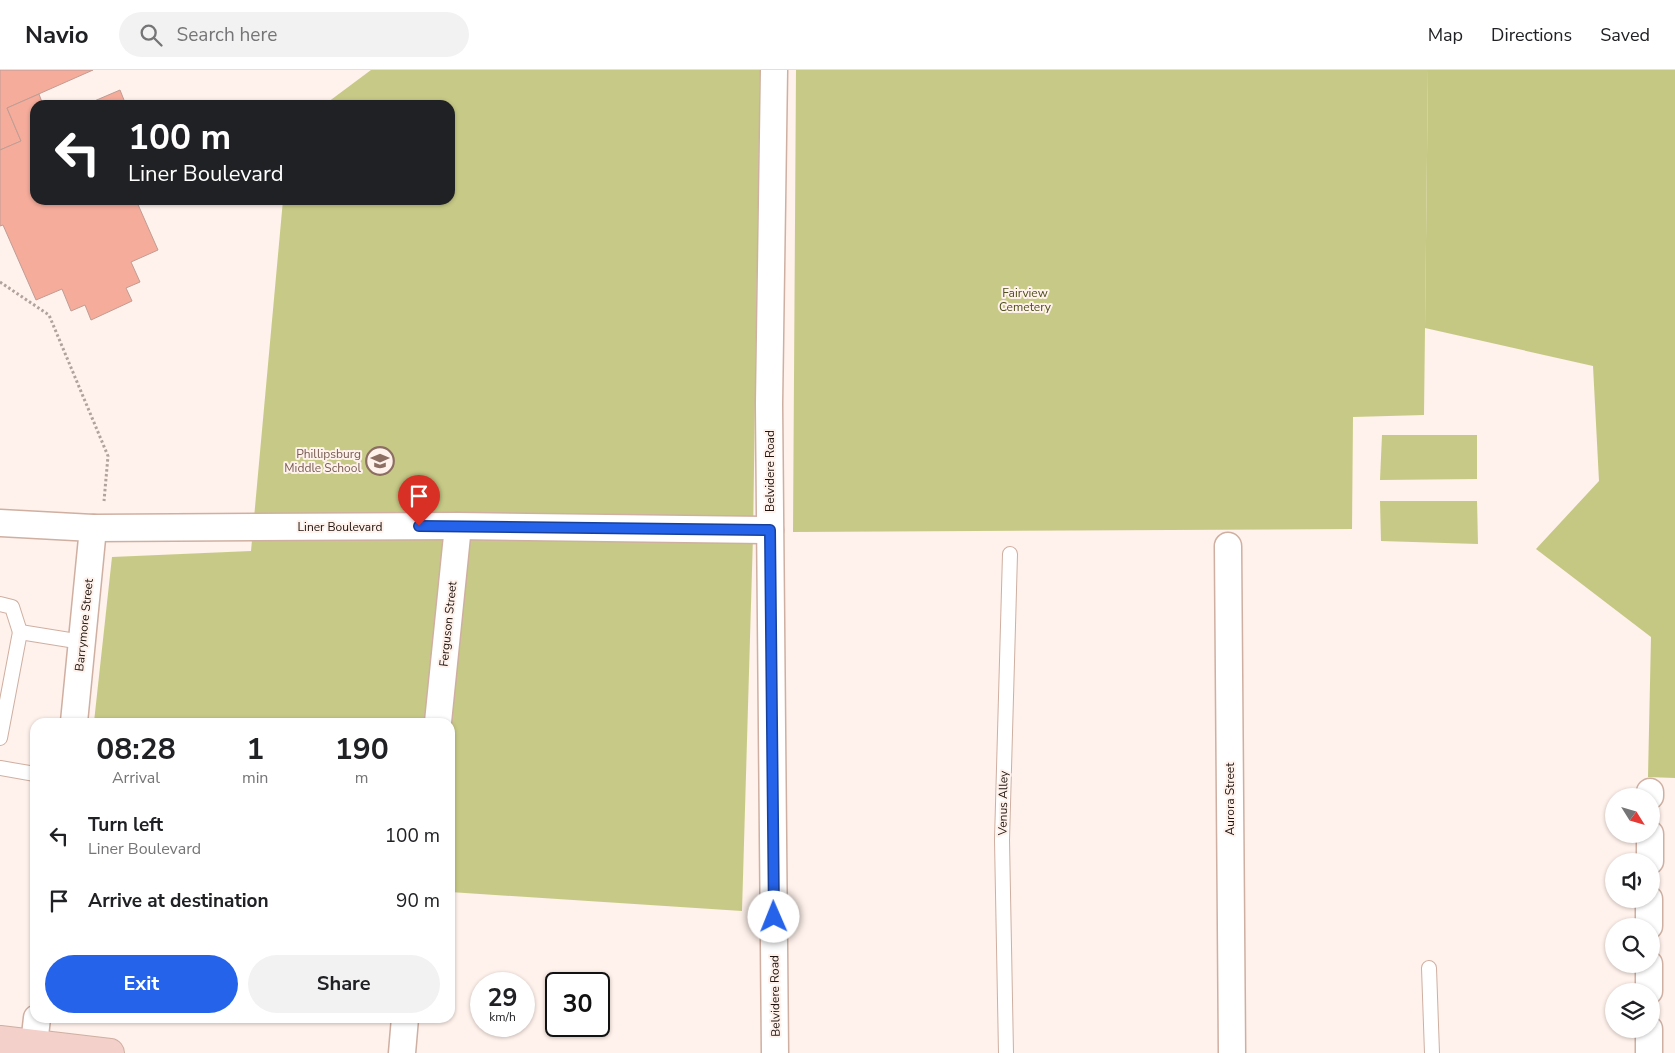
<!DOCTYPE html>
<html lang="en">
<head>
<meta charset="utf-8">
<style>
	:root { --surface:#fff; --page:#f2f2f2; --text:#202124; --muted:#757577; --line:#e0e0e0; --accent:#2563eb }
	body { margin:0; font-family:"Nunito Sans",sans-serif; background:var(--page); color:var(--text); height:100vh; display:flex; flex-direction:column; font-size:19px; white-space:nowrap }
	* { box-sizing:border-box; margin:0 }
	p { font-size:16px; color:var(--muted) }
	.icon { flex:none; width:28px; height:28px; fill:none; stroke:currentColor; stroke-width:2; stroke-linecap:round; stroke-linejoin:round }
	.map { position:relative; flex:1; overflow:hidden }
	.side { position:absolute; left:30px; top:648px; width:425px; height:305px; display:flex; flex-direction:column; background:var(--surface); border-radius:15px; box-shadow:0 1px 4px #0004 }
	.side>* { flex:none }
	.banner { position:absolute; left:30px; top:30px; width:425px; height:105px; border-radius:15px; box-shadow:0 1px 4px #0004; background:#202124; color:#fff; overflow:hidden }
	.needle { width:32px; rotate:127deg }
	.buttons { position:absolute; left:1605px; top:718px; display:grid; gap:10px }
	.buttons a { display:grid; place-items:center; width:55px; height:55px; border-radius:50%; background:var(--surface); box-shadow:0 1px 4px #0004; font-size:25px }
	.speed { position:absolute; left:470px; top:902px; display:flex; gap:10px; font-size:25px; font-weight:700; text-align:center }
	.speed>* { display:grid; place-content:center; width:65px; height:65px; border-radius:50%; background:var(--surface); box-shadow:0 1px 4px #0004; line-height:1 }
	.speed small { font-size:12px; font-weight:400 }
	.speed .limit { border:2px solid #111; border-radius:8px; background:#fff; color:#111 }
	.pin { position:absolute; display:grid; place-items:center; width:42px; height:42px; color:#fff; margin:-51px -21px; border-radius:50% 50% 50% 0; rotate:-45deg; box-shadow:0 0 5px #0007 }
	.pin .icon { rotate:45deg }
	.me { position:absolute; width:55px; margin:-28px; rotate:359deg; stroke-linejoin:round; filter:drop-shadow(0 0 4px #0008) }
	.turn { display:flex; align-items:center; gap:18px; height:105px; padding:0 15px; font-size:22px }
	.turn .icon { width:65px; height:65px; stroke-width:2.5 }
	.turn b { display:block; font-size:35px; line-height:42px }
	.eta { display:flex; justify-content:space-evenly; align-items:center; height:85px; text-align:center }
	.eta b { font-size:30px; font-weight:700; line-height:35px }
	.primary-button { display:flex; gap:10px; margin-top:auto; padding:10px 15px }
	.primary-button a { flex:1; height:58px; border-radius:30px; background:var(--accent); color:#fff; font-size:20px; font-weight:700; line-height:58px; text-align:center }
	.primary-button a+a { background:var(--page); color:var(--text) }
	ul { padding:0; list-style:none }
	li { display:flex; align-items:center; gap:15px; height:65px; padding:0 15px }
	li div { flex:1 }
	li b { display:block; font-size:19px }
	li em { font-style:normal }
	header { display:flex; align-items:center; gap:30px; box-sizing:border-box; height:70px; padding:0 25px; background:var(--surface); border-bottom:1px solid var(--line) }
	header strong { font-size:24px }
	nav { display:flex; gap:28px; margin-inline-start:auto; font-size:18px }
	.search { width:350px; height:45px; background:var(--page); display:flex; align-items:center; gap:12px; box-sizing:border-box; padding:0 18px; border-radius:28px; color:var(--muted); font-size:19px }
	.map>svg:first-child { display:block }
	.green { fill:#c7ca86 }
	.forest { fill:#c5c883 }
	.building { fill:#f5ac9b; stroke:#bf9d95 }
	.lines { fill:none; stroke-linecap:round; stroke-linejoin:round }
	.lane-casing { stroke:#cfafa1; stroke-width:16 }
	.street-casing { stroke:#cfafa1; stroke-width:29 }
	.secondary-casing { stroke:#cfafa1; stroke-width:30 }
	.path { stroke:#b0a39d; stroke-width:3; stroke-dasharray:2.5 2.5; stroke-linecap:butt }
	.lane { stroke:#fff; stroke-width:14 }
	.street { stroke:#fff; stroke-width:26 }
	.secondary { stroke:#f4d0cb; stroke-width:28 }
	.route-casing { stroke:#184099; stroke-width:12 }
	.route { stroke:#2563eb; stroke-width:9 }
	.labels { text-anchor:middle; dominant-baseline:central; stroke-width:4; stroke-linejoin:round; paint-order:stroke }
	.park-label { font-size:12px; fill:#4e4f1c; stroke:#fff1eb }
	.education-label { font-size:12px; fill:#785e54; stroke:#fff1eb; text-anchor:end }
	.street-label { font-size:12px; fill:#1d120d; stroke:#fff1eb }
</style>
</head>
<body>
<header>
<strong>Navio</strong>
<div class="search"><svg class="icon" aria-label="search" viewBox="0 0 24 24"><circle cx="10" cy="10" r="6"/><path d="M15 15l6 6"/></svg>Search here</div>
<nav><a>Map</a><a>Directions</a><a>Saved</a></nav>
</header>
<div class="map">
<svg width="1675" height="983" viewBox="0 0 1675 983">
	<rect width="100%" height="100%" fill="#fff1eb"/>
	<g class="green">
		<path d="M371 0H760L753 466 742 841 450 822V652H94L112 487 251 481 283 130H450V35H324Z"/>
		<path d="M796 0H1428L1424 345 1353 347 1352 459 793 462Z"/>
		<path d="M1382 365H1477V409L1380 410Z"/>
		<path d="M1380 431H1477L1478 474 1381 471Z"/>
	</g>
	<path class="forest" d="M1428 0H1675V708L1648 707 1651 567 1536 479 1599 411 1593 296 1425 258Z"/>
	<g class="building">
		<path d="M0 0H93L7 38 21 71 0 80Z"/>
		<path d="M120 20 126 35H85Z"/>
		<path d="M39 24 43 35H35V130H136L158 180 131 192 140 212 126 218 132 231 91 250 85 235 71 241 62 219 36 230 3 155 0 156V80L21 71 7 38Z"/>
	</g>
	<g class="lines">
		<defs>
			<g id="lane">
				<path d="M0 534 12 537 20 562"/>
				<path d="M0 668 20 562 82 572"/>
				<path d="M0 698 35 704"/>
				<path d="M1429 898 1432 983"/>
				<path d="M1006 983 1002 770 1010 484"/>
			</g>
			<g id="street">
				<path d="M774 0 769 334 775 983"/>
				<path d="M0 453 93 458 458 456 770 460"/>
				<path d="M1228 476 1232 983"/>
				<path d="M74 652 93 458"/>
				<path d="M438 652 458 456"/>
				<path d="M1650 726V722"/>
				<path d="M1650 791V764"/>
				<path d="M1649 856V829"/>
				<path d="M1649 921V894"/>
				<path d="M33 983 37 948"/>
				<path d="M402 983 405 948"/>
				<path d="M1649 983V959"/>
			</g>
			<path id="secondary" d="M0 970 110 983"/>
		</defs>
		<use href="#lane" class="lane-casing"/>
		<use href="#street" class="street-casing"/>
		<use href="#secondary" class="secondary-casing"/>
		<path class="path" d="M0 212 49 245 108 386 104 431"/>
		<use href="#lane" class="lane"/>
		<use href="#street" class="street"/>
		<use href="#secondary" class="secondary"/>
	</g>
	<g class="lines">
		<defs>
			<path id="route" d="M419 456 770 460 774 847"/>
		</defs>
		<use href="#route" class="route-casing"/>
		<use href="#route" class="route"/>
	</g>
	<defs>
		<symbol id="school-ring" viewBox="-11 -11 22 22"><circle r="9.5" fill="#fff1eb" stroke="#8d6e63" stroke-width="1.5"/><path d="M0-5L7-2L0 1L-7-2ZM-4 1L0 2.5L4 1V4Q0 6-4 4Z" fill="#8d6e63"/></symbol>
	</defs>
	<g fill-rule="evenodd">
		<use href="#school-ring" x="364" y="375" width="32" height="32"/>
	</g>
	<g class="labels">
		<g class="park-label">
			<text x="1025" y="223">Fairview<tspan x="1025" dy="14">Cemetery</tspan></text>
		</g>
		<g class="education-label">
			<text x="361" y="384">Phillipsburg<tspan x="361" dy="14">Middle School</tspan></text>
		</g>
		<g class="street-label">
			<text transform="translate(770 401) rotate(-90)">Belvidere Road</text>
			<text x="340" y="457">Liner Boulevard</text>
			<text transform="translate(448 554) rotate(-84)">Ferguson Street</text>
			<text transform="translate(84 555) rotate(-84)">Barrymore Street</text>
			<text transform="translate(1230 729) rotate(-90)">Aurora Street</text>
			<text transform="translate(1003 733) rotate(-89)">Venus Alley</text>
			<text transform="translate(775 926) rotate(-91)">Belvidere Road</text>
		</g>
	</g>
</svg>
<div class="buttons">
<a><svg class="needle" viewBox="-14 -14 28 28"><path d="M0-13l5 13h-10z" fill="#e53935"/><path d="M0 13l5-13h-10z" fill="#757577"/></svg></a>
<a><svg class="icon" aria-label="sound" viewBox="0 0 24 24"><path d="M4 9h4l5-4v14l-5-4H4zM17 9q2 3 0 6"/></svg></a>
<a><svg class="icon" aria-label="search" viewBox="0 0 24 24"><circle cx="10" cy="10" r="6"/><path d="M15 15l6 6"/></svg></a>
<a><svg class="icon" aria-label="layers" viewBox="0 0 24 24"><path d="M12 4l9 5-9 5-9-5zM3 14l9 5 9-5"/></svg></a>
</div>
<div class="speed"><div>29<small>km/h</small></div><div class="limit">30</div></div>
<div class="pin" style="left:419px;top:456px;background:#d93025"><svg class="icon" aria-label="arrive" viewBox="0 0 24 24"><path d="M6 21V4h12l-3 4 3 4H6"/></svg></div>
<svg class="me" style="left:774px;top:847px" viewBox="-20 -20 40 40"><circle r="19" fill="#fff"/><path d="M0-13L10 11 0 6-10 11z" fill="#2563eb"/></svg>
<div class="banner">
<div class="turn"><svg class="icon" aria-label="left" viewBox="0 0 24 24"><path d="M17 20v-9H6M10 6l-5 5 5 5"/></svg><div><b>100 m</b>Liner Boulevard</div></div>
</div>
<section class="side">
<div class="eta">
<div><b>08:28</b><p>Arrival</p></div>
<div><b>1</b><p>min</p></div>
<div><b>190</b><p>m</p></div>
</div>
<ul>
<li><svg class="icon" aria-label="left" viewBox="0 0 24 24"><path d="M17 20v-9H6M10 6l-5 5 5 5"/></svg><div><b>Turn left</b><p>Liner Boulevard</p></div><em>100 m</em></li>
<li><svg class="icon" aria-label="arrive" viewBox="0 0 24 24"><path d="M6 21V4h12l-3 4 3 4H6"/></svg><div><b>Arrive at destination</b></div><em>90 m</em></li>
</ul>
<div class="primary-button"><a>Exit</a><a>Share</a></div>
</section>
</div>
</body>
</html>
